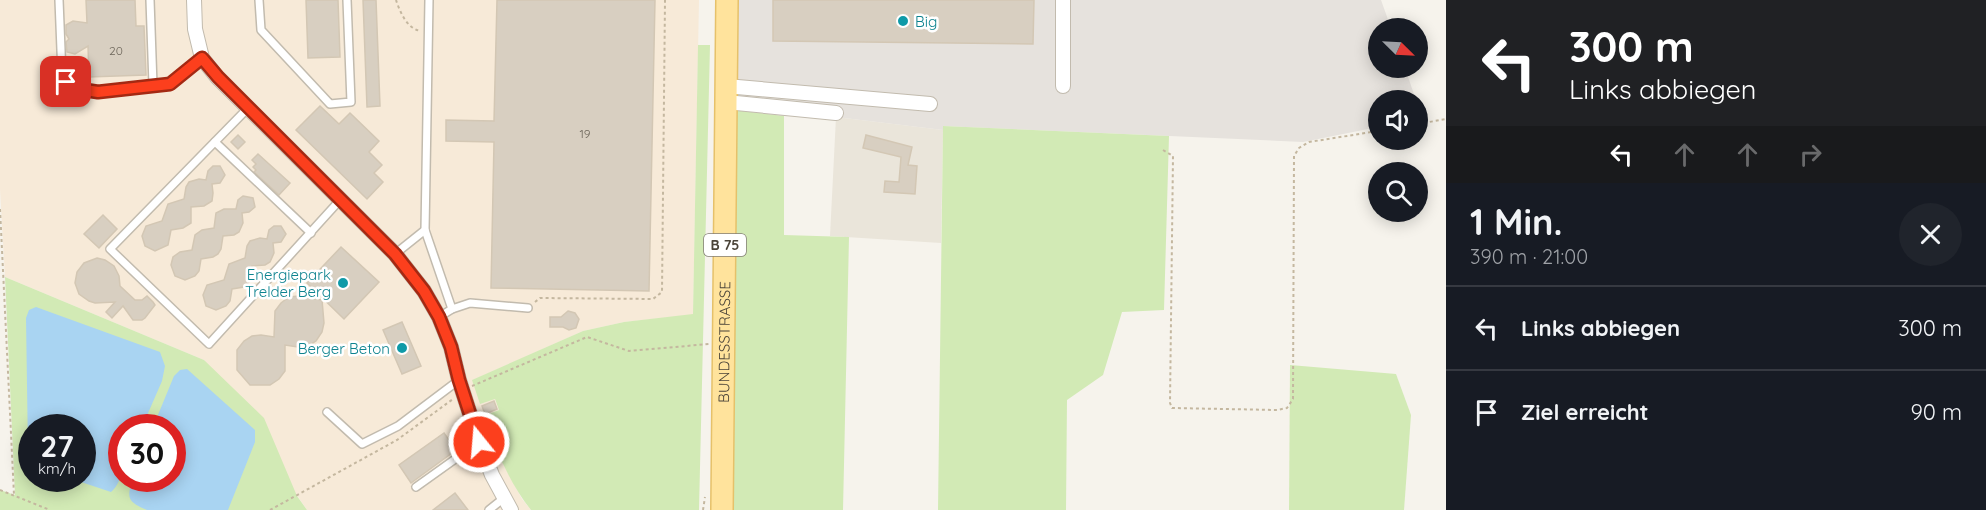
<!DOCTYPE html>
<html lang="de">
<head>
<meta charset="utf-8">
<style>
	:root { --surface:#171b24; --page:#20242c; --text:#f1f3f6; --muted:#9ea1a6; --line:#363941 }
	body { margin:0; font-family:Quicksand,sans-serif; background:var(--page); color:var(--text); height:100vh; display:flex; flex-direction:column; font-size:22px; white-space:nowrap }
	* { box-sizing:border-box; margin:0 }
	p { font-size:20px; color:var(--muted) }
	.icon { flex:none; width:33px; height:33px; fill:none; stroke:currentColor; stroke-width:2; stroke-linecap:round; stroke-linejoin:round }
	.map { position:relative; flex:1; overflow:hidden }
	.sheet { display:flex; flex-direction:column; background:var(--surface); width:540px }
	.sheet>* { flex:none }
	.guide { background:#202124; color:#fff; overflow:hidden }
	.needle { width:39px; rotate:114deg }
	.fabs { position:absolute; left:1368px; top:18px; display:grid; gap:12px }
	.fabs a { display:grid; place-items:center; width:60px; height:60px; border-radius:50%; background:var(--surface); box-shadow:0 3px 15px #0003; font-size:30px }
	.speed { position:absolute; left:18px; top:414px; display:flex; gap:12px; font-size:30px; font-weight:700; text-align:center }
	.speed>* { display:grid; place-content:center; width:78px; height:78px; border-radius:50%; background:var(--surface); box-shadow:0 3px 15px #0003; line-height:1 }
	.speed small { font-size:15px; font-weight:400 }
	.speed .limit { border:9px solid #d22; background:#fff; color:#111 }
	.pin { position:absolute; display:grid; place-items:center; width:51px; height:51px; color:#fff; margin:-26px; border-radius:12px; box-shadow:0 3px 9px #0006 }
	.me { position:absolute; width:66px; margin:-33px; rotate:343deg; stroke-linejoin:round; filter:drop-shadow(0 0 4px #0008) }
	.turn { display:flex; align-items:center; gap:21px; height:126px; padding:0 24px; font-size:27px }
	.turn .icon { width:78px; height:78px; stroke-width:2.5 }
	.turn b { display:block; font-size:42px; line-height:51px }
	.lanes { display:flex; align-items:center; height:57px; padding:0 24px; background:#0003; justify-content:center; gap:30px; direction:ltr }
	.lanes .off { opacity:.35 }
	.round { display:grid; place-items:center; flex:none; width:63px; height:63px; border-radius:32px; background:var(--page) }
	.head { display:flex; align-items:center; justify-content:space-between; height:102px; padding:0 24px }
	h1 { font-size:36px; font-weight:700; line-height:45px }
	ul { padding:0; list-style:none }
	li { display:flex; align-items:center; gap:18px; height:84px; padding:0 24px; border-top:2px solid var(--line) }
	li div { flex:1 }
	li b { display:block; font-size:22px }
	li em { font-style:normal }
	main { display:flex; flex:1; min-height:0 }
	.map>svg:first-child { display:block }
	.residential { fill:#eae5da }
	.commercial { fill:#f7ead8 }
	.industrial { fill:#e6e2dd }
	.green { fill:#d2eab5; fill-rule:evenodd }
	.water { fill:#a9d4f2 }
	.building { fill:#d8cfc1; stroke:#d3c7b4; stroke-width:1.5 }
	.lines { fill:none; stroke-linecap:round; stroke-linejoin:round }
	.service-casing { stroke:#c2bbae; stroke-width:10 }
	.minor-casing { stroke:#c2bbae; stroke-width:16 }
	.primary-casing { stroke:#e6c16a; stroke-width:24 }
	.path { stroke:#c4b79f; stroke-width:2; stroke-dasharray:3 3; stroke-linecap:butt }
	.service { stroke:#fff; stroke-width:7 }
	.minor { stroke:#fff; stroke-width:14 }
	.primary { stroke:#ffe39c; stroke-width:21 }
	.route-casing { stroke:#a42913; stroke-width:15 }
	.route { stroke:#fc3f1d; stroke-width:10 }
	.culture-dot { fill:#0f9aa8; stroke:#fff; stroke-width:2 }
	.labels { text-anchor:middle; dominant-baseline:central; stroke-width:5; stroke-linejoin:round; paint-order:stroke }
	.number-label { font-size:12px; fill:#6e675b }
	.shield { fill:#fff; stroke:#817c74; stroke-width:1.5 }
	.shield-label { font-size:14px; font-weight:bold; fill:#4b4439 }
	.culture-label { font-size:15px; fill:#0d838f; stroke:#fff; text-anchor:end }
	.street-label { font-size:15px; fill:#4b4439; stroke:#fff }
</style>
</head>
<body>
<main>
<div class="map">
<svg width="1446" height="510" viewBox="0 0 1446 510">
	<rect width="100%" height="100%" fill="#f6f3ec"/>
	<path class="residential" d="M836 117 943 130 941 243 830 236Z"/>
	<path class="commercial" d="M0 0H699L693 315 624 322 583 331 473 380 495 399 499 410 483 417 500 458 522 499 531 510H307L204 360 5 277 0 189Z"/>
	<path class="industrial" d="M736 0H1381L1391 28H1378V68H1405L1416 100H1378V127L1303 142 943 126V130L836 117 784 116 735 110Z"/>
	<g class="green">
		<path d="M698 45H710L699 510H531C509 483 496 449 483 416L499 410 495 399 480 404 472 380 583 331 624 322 693 314Z"/>
		<path d="M735 110 784 116V235L849 237 843 510H731Z"/>
		<path d="M943 126 1169 136 1164 310 1122 312 1103 375 1067 400 1066 510H938Z"/>
		<path d="M5 277 204 360 264 418 297 496 307 510H0V490L15 495ZM32 428H82V478H32ZM122 428H172V478H122Z"/>
		<path d="M1290 365 1396 374 1411 415 1404 510H1289Z"/>
	</g>
	<g class="water">
		<path d="M36 307 160 352 165 366 162 381 142 427 122 428C122 448 128 478 111 492L72 479 82 478V428H32L31 460 28 452 26 318 29 310Z"/>
		<path d="M187 369 255 430V442L228 510H147C128 502 126 498 133 479L172 478V428L153 427 174 376 180 370Z"/>
	</g>
	<g class="building">
		<path d="M86 0H135L136 26H144L146 75 89 77 88 46 75 54 67 52 66 42 69 39 66 34V25L73 21 87 23Z"/>
		<path d="M306 0H338L340 57 308 58Z"/>
		<path d="M363 0H376L380 106 367 107Z"/>
		<path d="M497 0H655L649 291 491 288 494 142 446 141V120L494 121Z"/>
		<path d="M773 0H1034L1033 44 773 41Z"/>
		<path d="M320 106 339 124 350 113 379 141 369 152 382 165 374 173 383 182 367 199 296 130Z"/>
		<path d="M238 135 245 142 238 149 231 142Z"/>
		<path d="M866 135 912 147 908 165 917 166 915 194 884 192 885 181 899 182 901 157 863 148Z"/>
		<path d="M258 154 290 183 279 195 254 172 256 170 253 167 256 164 252 160Z"/>
		<path d="M213 166H220L225 175 220 183 212 184 213 193 212 201 204 206 191 207V223L183 228 171 230 168 245 155 251 145 246 142 236 146 226 162 221 168 204 184 199 186 187 189 182 199 179 206 180 208 171Z"/>
		<path d="M243 196 253 198 255 207 249 212 242 213 243 223 239 232 234 235 223 236 221 249 218 254 213 257 201 259 199 271 195 276 185 280 175 276 171 265 173 257 180 252 192 250 195 235 202 230 214 228 216 213 224 209H236L238 200Z"/>
		<path d="M103 215 117 229 99 248 84 234Z"/>
		<path d="M274 226H281L286 234 281 242 273 243 274 253 270 262 265 265 252 266V279L244 287 232 289 230 301 226 306 216 310 206 306 203 295 207 285 224 280 229 264 245 258 247 246 250 241 260 238 267 239 269 230Z"/>
		<path d="M341 247 379 282 344 319 307 283Z"/>
		<path d="M97 258 105 260 114 266 119 276 120 286 135 300H142L147 296 153 302 155 305 145 318 142 320H133L123 306 112 318 106 312 115 302 95 303 89 301 79 294 75 283 77 272 84 263Z"/>
		<path d="M299 296 322 300 324 323 322 332 316 341 308 346 298 347 285 345V371L279 379 270 385H250L237 370V350L244 341 252 336 261 335 274 337 275 311 281 303 289 297Z"/>
		<path d="M568 311 575 313 579 319 576 328 569 330 563 327H550V317H561Z"/>
		<path d="M402 322 421 366 402 374 383 330Z"/>
		<path d="M494 401 497 409 485 414 482 406Z"/>
		<path d="M444 433 456 450 411 483 399 465Z"/>
		<path d="M455 493 468 510H433Z"/>
	</g>
	<g class="lines">
		<defs>
			<g id="service">
				<path d="M59 0 62 75 66 82 79 89 98 91 170 84 202 58"/>
				<path d="M150 0 153 85"/>
				<path d="M259 0 261 30 330 104 351 102 347 0"/>
				<path d="M429 0 425 230 452 309"/>
				<path d="M248 108 110 249 209 344 340 200"/>
				<path d="M215 142 311 233"/>
				<path d="M395 254 425 230"/>
				<path d="M439 317 452 309 470 303 528 308"/>
				<path d="M327 412 362 444 398 426 459 380"/>
				<path d="M416 487 479 442"/>
				<path d="M489 510 504 498"/>
			</g>
			<g id="minor">
				<path d="M194 0 195 29 202 58 217 77 395 254 424 291 439 317 451 347 459 380 479 442 492 475 511 510"/>
				<path d="M1063 0V86"/>
				<path d="M726 86 930 104"/>
				<path d="M726 102 836 113"/>
			</g>
			<g id="primary">
				<path id="s1" d="M722 510 727 0"/>
			</g>
		</defs>
		<use href="#service" class="service-casing"/>
		<use href="#minor" class="minor-casing"/>
		<use href="#primary" class="primary-casing"/>
		<g class="path">
			<path d="M396 0C400 12 407 29 421 31"/>
			<path d="M1418 124 1446 119"/>
			<path d="M1163 150 1173 156 1170 403 1172 408 1277 410 1287 408 1293 399 1294 156 1299 148 1309 142 1378 131"/>
			<path d="M0 209 14 495"/>
			<path d="M535 302 540 298 653 299 662 292 665 0"/>
			<path d="M472 386 587 337 629 351 709 344"/>
			<path d="M0 490 50 510"/>
			<path d="M270 510 397 440 453 399"/>
			<path d="M703 510 705 497"/>
		</g>
		<use href="#service" class="service"/>
		<use href="#minor" class="minor"/>
		<use href="#primary" class="primary"/>
	</g>
	<g class="lines">
		<defs>
			<path id="route" d="M66 82 79 89 98 92 170 84 202 58 218 77 395 254 424 291 439 317 451 347 459 380 479 442"/>
		</defs>
		<use href="#route" class="route-casing"/>
		<use href="#route" class="route"/>
	</g>
	<g class="culture-dot">
		<circle cx="903" cy="21" r="6"/>
		<circle cx="343" cy="283" r="6"/>
		<circle cx="402" cy="348" r="6"/>
	</g>
	<g class="labels">
		<g class="number-label">
			<text x="116" y="50">20</text>
			<text x="585" y="133">19</text>
		</g>
		<rect class="shield" x="704" y="234" width="42" height="22" rx="4.5"/>
		<g class="shield-label">
			<text x="725" y="245">B 75</text>
		</g>
		<g class="culture-label">
			<text x="915" y="21" text-anchor="start">Big</text>
			<text x="331" y="274">Energiepark<tspan x="331" dy="17">Trelder Berg</tspan></text>
			<text x="390" y="348">Berger Beton</text>
		</g>
		<g class="street-label">
			<text stroke="none"><textPath href="#s1" startOffset="168">BUNDESSTRASSE</textPath></text>
		</g>
	</g>
</svg>
<div class="fabs">
<a><svg class="needle" viewBox="-14 -14 28 28"><path d="M0-13l5 13h-10z" fill="#e53935"/><path d="M0 13l5-13h-10z" fill="#9ea1a6"/></svg></a>
<a><svg class="icon" aria-label="sound" viewBox="0 0 24 24"><path d="M4 9h4l5-4v14l-5-4H4zM17 9q2 3 0 6"/></svg></a>
<a><svg class="icon" aria-label="search" viewBox="0 0 24 24"><circle cx="10" cy="10" r="6"/><path d="M15 15l6 6"/></svg></a>
</div>
<div class="speed"><div>27<small>km/h</small></div><div class="limit">30</div></div>
<div class="pin" style="left:66px;top:82px;background:#d93025"><svg class="icon" aria-label="arrive" viewBox="0 0 24 24"><path d="M6 21V4h12l-3 4 3 4H6"/></svg></div>
<svg class="me" style="left:479px;top:442px" viewBox="-20 -20 40 40"><circle r="17" fill="#fc3f1d" stroke="#fff" stroke-width="3"/><path d="M0-11L8 9 0 5-8 9z" fill="#fff"/></svg>
</div>
<section class="sheet">
<div class="guide">
<div class="turn"><svg class="icon" aria-label="left" viewBox="0 0 24 24"><path d="M17 20v-9H6M10 6l-5 5 5 5"/></svg><div><b>300 m</b>Links abbiegen</div></div>
<div class="lanes"><svg class="icon" aria-label="left" viewBox="0 0 24 24"><path d="M17 20v-9H6M10 6l-5 5 5 5"/></svg><svg class="icon off" aria-label="ahead" viewBox="0 0 24 24"><path d="M12 20V5M6 11l6-6 6 6"/></svg><svg class="icon off" aria-label="ahead" viewBox="0 0 24 24"><path d="M12 20V5M6 11l6-6 6 6"/></svg><svg class="icon off" aria-label="right" viewBox="0 0 24 24"><path d="M7 20v-9h11M14 6l5 5-5 5"/></svg></div>
</div>
<div class="head"><div><h1>1 Min.</h1><p>390 m · 21:00</p></div><a class="round"><svg class="icon" aria-label="close" viewBox="0 0 24 24"><path d="M6 6l12 12M18 6L6 18"/></svg></a></div>
<ul>
<li><svg class="icon" aria-label="left" viewBox="0 0 24 24"><path d="M17 20v-9H6M10 6l-5 5 5 5"/></svg><div><b>Links abbiegen</b></div><em>300 m</em></li>
<li><svg class="icon" aria-label="arrive" viewBox="0 0 24 24"><path d="M6 21V4h12l-3 4 3 4H6"/></svg><div><b>Ziel erreicht</b></div><em>90 m</em></li>
</ul>
</section>
</main>
</body>
</html>
